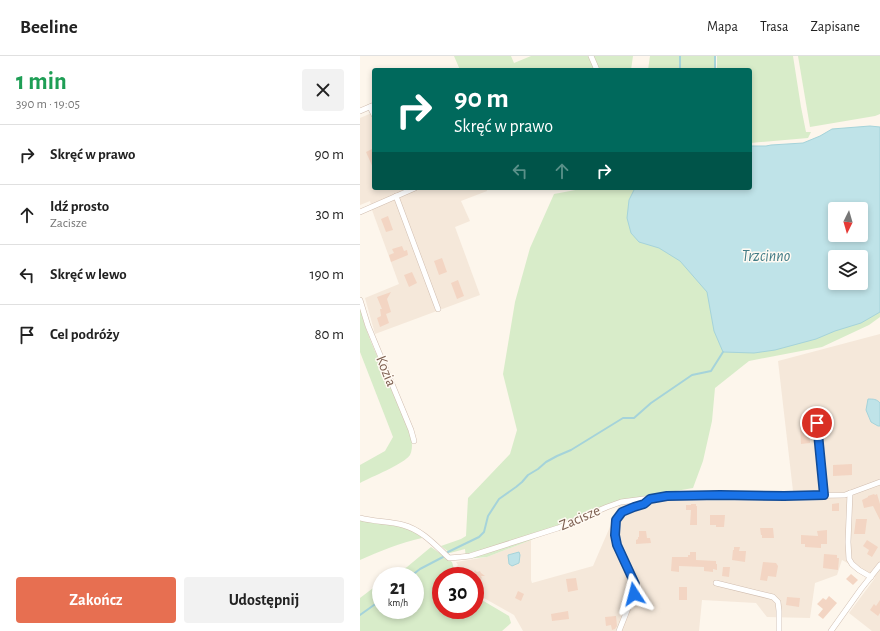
<!DOCTYPE html>
<html lang="pl">
<head>
<meta charset="utf-8">
<style>
	:root { --surface:#fff; --page:#f2f2f2; --text:#222; --muted:#767676; --line:#e0e0e0; --accent:#e76f51 }
	body { margin:0; font-family:"Alegreya Sans",sans-serif; background:var(--page); color:var(--text); height:100vh; display:flex; flex-direction:column; font-size:15px; white-space:nowrap }
	* { box-sizing:border-box; margin:0 }
	p { font-size:13px; color:var(--muted) }
	.icon { flex:none; width:22px; height:22px; fill:none; stroke:currentColor; stroke-width:2; stroke-linecap:round; stroke-linejoin:round }
	.map { position:relative; flex:1; overflow:hidden }
	.drawer { display:flex; flex-direction:column; background:var(--surface); width:360px }
	.drawer>* { flex:none }
	.banner { position:absolute; left:12px; top:12px; width:380px; height:122px; border-radius:4px; box-shadow:0 2px 6px #0003; background:#00695c; color:#fff; overflow:hidden }
	.needle { width:26px; rotate:185deg }
	.controls { position:absolute; left:468px; top:146px; display:grid; gap:8px }
	.controls a { display:grid; place-items:center; width:40px; height:40px; border-radius:4px; background:var(--surface); box-shadow:0 2px 6px #0003; font-size:20px }
	.speed { position:absolute; left:12px; top:511px; display:flex; gap:8px; font-size:20px; font-weight:700; text-align:center }
	.speed>* { display:grid; place-content:center; width:52px; height:52px; border-radius:50%; background:var(--surface); box-shadow:0 2px 6px #0003; line-height:1 }
	.speed small { font-size:10px; font-weight:400 }
	.speed .limit { border:6px solid #d22; background:#fff; color:#111 }
	.pin { position:absolute; display:grid; place-items:center; width:34px; height:34px; color:#fff; margin:-17px; border:2px solid #fff; border-radius:50%; box-shadow:0 1px 4px #0007 }
	.me { position:absolute; width:44px; margin:-22px; rotate:351deg; stroke-linejoin:round; filter:drop-shadow(0 0 3px #0008) }
	.turn { display:flex; align-items:center; gap:14px; height:84px; padding:0 16px; font-size:18px }
	.turn .icon { width:52px; height:52px; stroke-width:2.5 }
	.turn b { display:block; font-size:28px; line-height:34px }
	.lanes { display:flex; align-items:center; height:38px; padding:0 16px; background:#0003; justify-content:center; gap:20px; direction:ltr }
	.lanes .off { opacity:.35 }
	.round { display:grid; place-items:center; flex:none; width:42px; height:42px; border-radius:4px; background:var(--page) }
	.headline { display:flex; align-items:center; justify-content:space-between; height:68px; padding:0 16px }
	h1 { font-size:24px; font-weight:700; line-height:30px; color:#1e9e55 }
	.action { display:flex; gap:8px; margin-top:auto; padding:8px 16px }
	.action a { flex:1; height:46px; border-radius:4px; background:var(--accent); color:#fff; font-size:16px; font-weight:700; line-height:46px; text-align:center }
	.action a+a { background:var(--page); color:var(--text) }
	ul { padding:0; list-style:none }
	li { display:flex; align-items:center; gap:12px; height:60px; padding:0 16px; border-top:1px solid var(--line) }
	li div { flex:1 }
	li b { display:block; font-size:15px }
	li em { font-style:normal }
	header { display:flex; align-items:center; gap:24px; box-sizing:border-box; height:56px; padding:0 20px; background:var(--surface); border-bottom:1px solid var(--line) }
	header strong { font-size:19px }
	nav { display:flex; gap:22px; margin-inline-start:auto; font-size:14px }
	main { display:flex; flex:1; min-height:0 }
	.map>svg:first-child { display:block }
	.residential { fill:#f5e8da }
	.green { fill:#d8ecc9 }
	.water { fill:#bfe3e8; stroke:#a5d3da; fill-rule:evenodd }
	.lines { fill:none; stroke-linecap:round; stroke-linejoin:round }
	.stream { stroke:#a5d3da; stroke-width:2 }
	.building { fill:#f3d5c3 }
	.minor-casing { stroke:#d1beb0; stroke-width:6 }
	.minor { stroke:#fff; stroke-width:5 }
	.route-casing { stroke:#114b97; stroke-width:10 }
	.route { stroke:#1a73e8; stroke-width:7 }
	.labels { text-anchor:middle; dominant-baseline:central; stroke-width:3; stroke-linejoin:round; paint-order:stroke }
	.street-label { font-size:15px; fill:#7a5c4d; stroke:#fffaf3 }
	.water-label { font-size:16px; font-style:italic; fill:#437c86; stroke:#fffaf3 }
</style>
</head>
<body>
<header>
<strong>Beeline</strong>
<nav><a>Mapa</a><a>Trasa</a><a>Zapisane</a></nav>
</header>
<main>
<section class="drawer">
<div class="headline"><div><h1>1 min</h1><p>390 m · 19:05</p></div><a class="round"><svg class="icon" aria-label="close" viewBox="0 0 24 24"><path d="M6 6l12 12M18 6L6 18"/></svg></a></div>
<ul>
<li><svg class="icon" aria-label="right" viewBox="0 0 24 24"><path d="M7 20v-9h11M14 6l5 5-5 5"/></svg><div><b>Skręć w prawo</b></div><em>90 m</em></li>
<li><svg class="icon" aria-label="ahead" viewBox="0 0 24 24"><path d="M12 20V5M6 11l6-6 6 6"/></svg><div><b>Idź prosto</b><p>Zacisze</p></div><em>30 m</em></li>
<li><svg class="icon" aria-label="left" viewBox="0 0 24 24"><path d="M17 20v-9H6M10 6l-5 5 5 5"/></svg><div><b>Skręć w lewo</b></div><em>190 m</em></li>
<li><svg class="icon" aria-label="arrive" viewBox="0 0 24 24"><path d="M6 21V4h12l-3 4 3 4H6"/></svg><div><b>Cel podróży</b></div><em>80 m</em></li>
</ul>
<div class="action"><a>Zakończ</a><a>Udostępnij</a></div>
</section>
<div class="map">
<svg width="520" height="575" viewBox="0 0 520 575">
	<rect width="100%" height="100%" fill="#fdf6ec"/>
	<g class="residential">
		<path d="M14 56V132H126L127 135 101 145 110 165 95 171 120 239 15 278 5 242 39 228 12 154 10 145 0 149V62Z"/>
		<path d="M520 278V575H512L489 557 515 522 482 504 477 519 455 527 450 562 407 561 396 547 342 544 339 575H163L154 559 115 537V520H101L96 511 98 509 96 506 127 501 171 484V524L172 527 233 510 259 450 305 436 365 434 433 435 418 305Z"/>
	</g>
	<g class="green">
		<path d="M94 0H151L154 7 171 0H273L271 14H100Z"/>
		<path d="M290 0H356V14H288Z"/>
		<path d="M357 0H433L441 51 446 76H451L448 82 390 87V14H357Z"/>
		<path d="M438 0H520V58L515 60 450 71Z"/>
		<path d="M226 132H289L274 158 520 243V261L509 269 462 291 389 305 355 332 352 365 343 405 333 432 258 445 171 484 127 501 106 503 105 493 90 497 81 490 101 483 106 480 108 442 150 398 157 374 143 318 155 246 170 192 194 138Z"/>
		<path d="M0 251 5 270 11 286 49 374C51 382 54 390 50 399 44 408 11 421 0 427V409L25 395 33 381 0 296Z"/>
		<path d="M0 463C20 466 47 466 62 482 40 487 20 495 0 504Z"/>
		<path d="M71 491 92 506 96 520H81V554H115V540L149 560 151 567 142 575H0V542L21 526V554H55V520H30L47 511Z"/>
	</g>
	<g class="water">
		<path d="M510 70 520 71V256L501 267 475 275 456 283 415 294 394 297 363 296 354 275 347 236 320 205 299 192 279 186 271 177 267 162 269 144 275 132H390V90H406L411 89 443 87 460 80 472 73ZM475 153H501V179H475ZM475 201H501V227H475Z"/>
		<path d="M508 343C513 343 517 343 520 347V370H518L511 366 506 354Z"/>
		<path d="M159 496 160 499 159 507 152 510 149 508 148 499Z"/>
	</g>
	<g class="lines">
		<g class="stream">
			<path d="M320 14V0"/>
			<path d="M355 14V0"/>
			<path d="M88 496 119 481 124 476 128 460 139 443 156 431 162 426 168 419 178 413 186 406 197 400 211 394 263 362H274L291 347 332 319 351 315 363 296"/>
			<path d="M51 520 60 513 83 501"/>
			<path d="M0 559 21 544"/>
		</g>
	</g>
	<g class="building">
		<path d="M14 92V114L6 96Z"/>
		<path d="M28 160 33 174 26 176 21 163Z"/>
		<path d="M42 190 44 195 47 194 48 199 31 206 29 199 34 197 32 193Z"/>
		<path d="M82 202 87 216 79 219 74 205Z"/>
		<path d="M52 216 57 227 49 231 44 219Z"/>
		<path d="M98 224 104 240 97 243 91 227Z"/>
		<path d="M31 236 27 243 31 256 26 258 29 267 20 271 17 262 21 260 20 253H22L17 241Z"/>
		<path d="M449 369 450 387 441 388 440 370Z"/>
		<path d="M492 408V419L473 420V409Z"/>
		<path d="M514 438 515 439 517 438 520 448V464L513 450 504 452 502 444 508 441V440Z"/>
		<path d="M479 447V455H472V448Z"/>
		<path d="M331 448H336V450H337V469H330L331 454H326V449H331Z"/>
		<path d="M350 459H365L364 471H356V469H350Z"/>
		<path d="M496 463H507L505 478H494Z"/>
		<path d="M400 472H413L414 482H402V479H401Z"/>
		<path d="M467 474V488H461V492L445 491V488H441V479L458 480 457 475Z"/>
		<path d="M279 475H286L287 482H290L291 487 276 488V484L278 483V481H279Z"/>
		<path d="M507 484 518 491 512 501 507 498 509 494 503 490Z"/>
		<path d="M374 491H380L379 495H386L385 506 372 504 373 494H374Z"/>
		<path d="M330 496H336V504L356 505V508H357V514L353 513V516L344 515V511L319 510V516L311 515 312 501H328V499H330Z"/>
		<path d="M464 498 477 499V502H479L478 514 463 512Z"/>
		<path d="M403 506 416 507 418 510 416 521 408 520 407 525 400 524Z"/>
		<path d="M363 511H370L369 521 362 520Z"/>
		<path d="M115 514 117 516 120 515 121 517 125 520H121L122 522 121 523 122 529 115 530V520H112Z"/>
		<path d="M491 518 498 524 493 529 486 523Z"/>
		<path d="M216 522 218 534 208 536 206 523Z"/>
		<rect x="319" y="531" width="8" height="13"/>
		<path d="M158 535 164 538 161 545 155 542Z"/>
		<path d="M469 540 477 547 463 563 458 559 463 553 457 548 463 542 466 544Z"/>
		<path d="M427 541 440 542 439 551 426 549Z"/>
		<path d="M520 544V557L518 560 510 554 514 548 516 550Z"/>
		<path d="M208 555 209 563 192 565 191 558Z"/>
		<path d="M256 560 257 570 255 573 252 574 251 569 246 570 245 561Z"/>
	</g>
	<g class="lines">
		<defs>
			<g id="minor">
				<path d="M231 0 237 14"/>
				<path d="M10 51 14 59"/>
				<path d="M0 55 14 49"/>
				<path d="M36 140 78 253"/>
				<path d="M0 156 55 132"/>
				<path d="M0 244 8 270 51 374 54 385"/>
				<path d="M457 367 464 439"/>
				<path d="M490 437 488 486 489 503 492 508 499 514 511 521"/>
				<path d="M0 462C14 466 29 465 43 469 62 474 75 489 89 502L101 501 110 500 198 472 247 451 261 446 307 440 360 439 424 440 485 439 520 426"/>
				<path d="M356 527 413 541 418 546 419 555V575"/>
				<path d="M259 575 274 537 275 528 257 489 255 479 256 464 262 456 274 451 284 448 290 443"/>
				<path d="M471 575 501 533 520 509"/>
			</g>
		</defs>
		<use href="#minor" class="minor-casing"/>
		<use href="#minor" class="minor"/>
	</g>
	<g class="lines">
		<defs>
			<path id="route" d="M274 538 275 528 257 489 255 479 256 464 262 456 274 451 284 448 290 443 307 440 360 439 424 440 464 439 457 367"/>
		</defs>
		<use href="#route" class="route-casing"/>
		<use href="#route" class="route"/>
	</g>
	<g class="labels">
		<g class="street-label">
			<text transform="translate(26 315) rotate(68)">Kozia</text>
			<text transform="translate(220 462) rotate(-23)">Zacisze</text>
		</g>
		<g class="water-label">
			<text x="406" y="200">Trzcinno</text>
		</g>
	</g>
</svg>
<div class="controls">
<a><svg class="needle" viewBox="-14 -14 28 28"><path d="M0-13l5 13h-10z" fill="#e53935"/><path d="M0 13l5-13h-10z" fill="#767676"/></svg></a>
<a><svg class="icon" aria-label="layers" viewBox="0 0 24 24"><path d="M12 4l9 5-9 5-9-5zM3 14l9 5 9-5"/></svg></a>
</div>
<div class="speed"><div>21<small>km/h</small></div><div class="limit">30</div></div>
<div class="pin" style="left:457px;top:367px;background:#d93025"><svg class="icon" aria-label="arrive" viewBox="0 0 24 24"><path d="M6 21V4h12l-3 4 3 4H6"/></svg></div>
<svg class="me" style="left:274px;top:538px" viewBox="-20 -20 40 40"><path d="M0-17L14 15 0 8-14 15z" fill="#1a73e8" stroke="#fff" stroke-width="4"/></svg>
<div class="banner">
<div class="turn"><svg class="icon" aria-label="right" viewBox="0 0 24 24"><path d="M7 20v-9h11M14 6l5 5-5 5"/></svg><div><b>90 m</b>Skręć w prawo</div></div>
<div class="lanes"><svg class="icon off" aria-label="left" viewBox="0 0 24 24"><path d="M17 20v-9H6M10 6l-5 5 5 5"/></svg><svg class="icon off" aria-label="ahead" viewBox="0 0 24 24"><path d="M12 20V5M6 11l6-6 6 6"/></svg><svg class="icon" aria-label="right" viewBox="0 0 24 24"><path d="M7 20v-9h11M14 6l5 5-5 5"/></svg></div>
</div>
</div>
</main>
</body>
</html>
